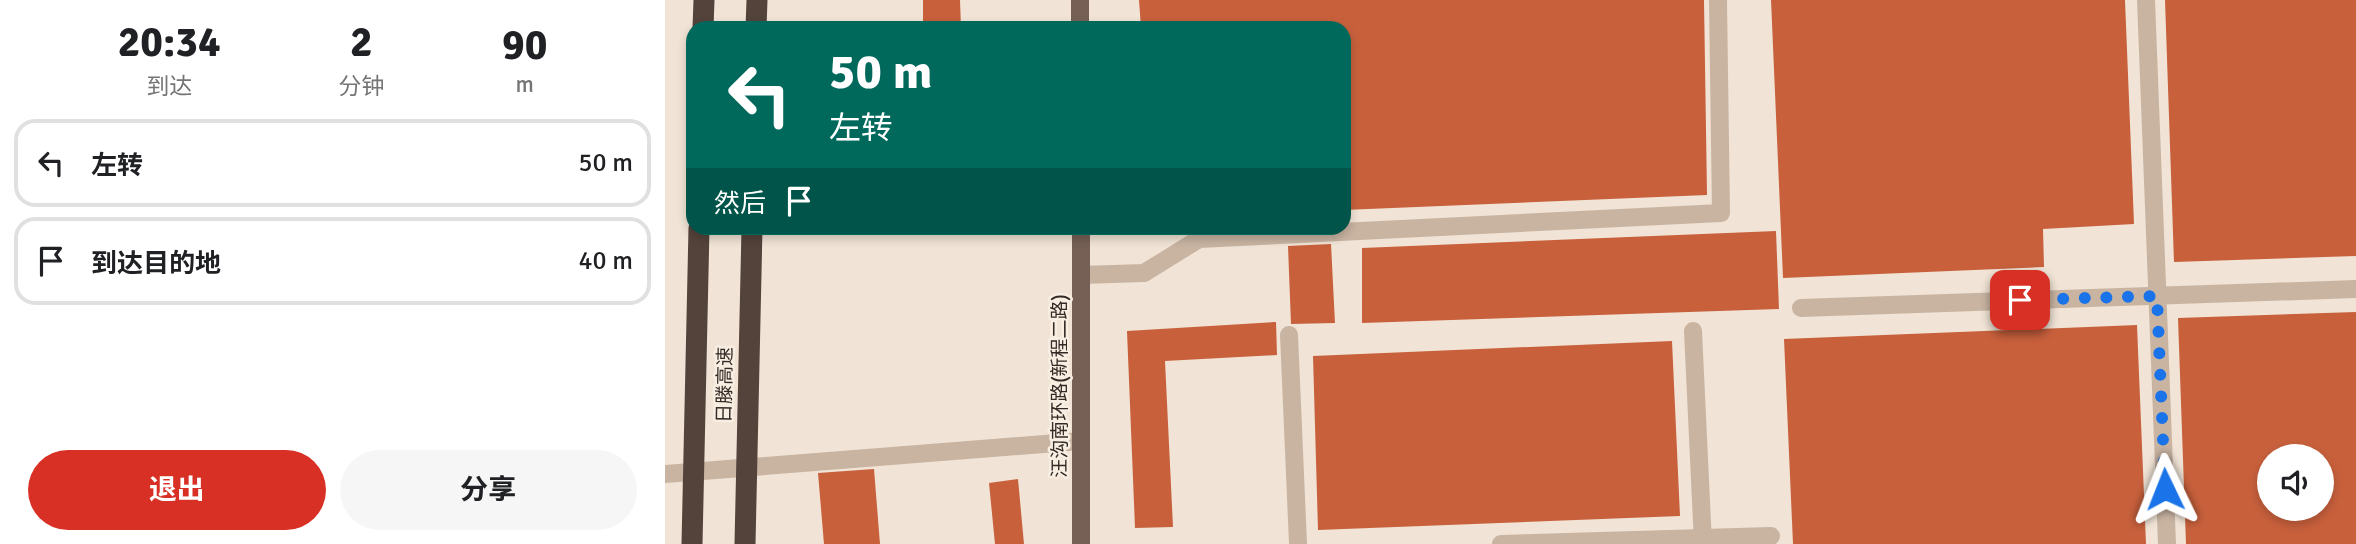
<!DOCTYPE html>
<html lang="zh">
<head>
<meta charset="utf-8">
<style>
	:root { --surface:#fff; --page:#f6f6f6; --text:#202124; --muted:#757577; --line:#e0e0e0; --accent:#d93025 }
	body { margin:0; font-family:Signika,"Noto Sans SC",sans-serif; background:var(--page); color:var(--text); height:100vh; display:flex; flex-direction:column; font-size:26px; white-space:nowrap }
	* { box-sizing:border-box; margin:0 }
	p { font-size:23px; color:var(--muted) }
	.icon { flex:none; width:38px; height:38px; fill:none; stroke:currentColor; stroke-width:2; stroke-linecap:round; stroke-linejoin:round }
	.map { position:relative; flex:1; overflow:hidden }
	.sheet { display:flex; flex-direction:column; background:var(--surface); width:665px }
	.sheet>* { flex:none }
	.top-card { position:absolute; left:21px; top:21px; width:665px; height:214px; border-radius:21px; box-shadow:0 4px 10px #0003; background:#00695c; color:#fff; overflow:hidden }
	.fabs { position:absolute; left:1592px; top:444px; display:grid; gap:14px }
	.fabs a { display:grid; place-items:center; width:77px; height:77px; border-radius:50%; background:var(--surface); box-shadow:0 4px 10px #0003; font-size:35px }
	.pin { position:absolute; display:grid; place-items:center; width:60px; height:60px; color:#fff; margin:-30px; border-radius:14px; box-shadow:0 4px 10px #0006 }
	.me { position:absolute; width:77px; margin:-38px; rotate:358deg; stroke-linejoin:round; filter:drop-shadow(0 0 5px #0008) }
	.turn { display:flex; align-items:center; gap:24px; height:147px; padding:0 28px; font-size:32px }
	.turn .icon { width:91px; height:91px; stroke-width:2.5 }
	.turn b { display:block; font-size:49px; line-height:60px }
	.then { display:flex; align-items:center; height:66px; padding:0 28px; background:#0003; gap:14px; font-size:26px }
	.eta { display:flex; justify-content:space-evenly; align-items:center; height:119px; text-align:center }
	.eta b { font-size:42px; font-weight:700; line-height:49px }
	.primary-button { display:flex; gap:14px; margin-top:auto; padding:14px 28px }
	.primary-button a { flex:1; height:80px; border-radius:42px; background:var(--accent); color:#fff; font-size:28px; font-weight:700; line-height:80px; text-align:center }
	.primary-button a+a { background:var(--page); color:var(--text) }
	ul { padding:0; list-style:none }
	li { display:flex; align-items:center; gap:21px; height:88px; margin:0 14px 10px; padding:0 14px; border:4px solid var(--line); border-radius:21px }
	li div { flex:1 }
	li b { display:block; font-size:26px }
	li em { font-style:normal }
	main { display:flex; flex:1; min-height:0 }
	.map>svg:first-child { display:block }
	.building { fill:#c8603c; fill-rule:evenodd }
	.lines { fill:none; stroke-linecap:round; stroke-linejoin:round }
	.minor { stroke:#c9b4a2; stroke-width:18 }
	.major { stroke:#766055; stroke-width:18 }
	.highway { stroke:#54433b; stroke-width:21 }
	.highway-bridge { stroke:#54433b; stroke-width:21 }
	.route { stroke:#1a73e8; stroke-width:12; stroke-dasharray:0 21.6 }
	.labels { text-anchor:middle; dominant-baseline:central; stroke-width:5; stroke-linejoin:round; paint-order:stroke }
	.street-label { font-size:19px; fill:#332925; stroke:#f9eee2 }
</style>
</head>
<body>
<main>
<section class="sheet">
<div class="eta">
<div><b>20:34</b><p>到达</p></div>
<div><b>2</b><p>分钟</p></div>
<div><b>90</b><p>m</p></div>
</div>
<ul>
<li><svg class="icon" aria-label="left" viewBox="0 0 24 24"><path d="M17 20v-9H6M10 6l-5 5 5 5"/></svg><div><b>左转</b></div><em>50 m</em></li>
<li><svg class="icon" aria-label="arrive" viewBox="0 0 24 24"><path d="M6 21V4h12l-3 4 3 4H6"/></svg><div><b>到达目的地</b></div><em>40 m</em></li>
</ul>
<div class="primary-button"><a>退出</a><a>分享</a></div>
</section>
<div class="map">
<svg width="1691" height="544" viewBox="0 0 1691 544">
	<rect width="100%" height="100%" fill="#f1e4d6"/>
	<g class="building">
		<path d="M258 0H295L296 28H258Z"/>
		<path d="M474 0H1039L1042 195 679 210V28H476Z"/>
		<path d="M1106 0H1460L1469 224 1378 229 1379 267 1118 278Z"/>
		<path d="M1500 0H1691V256L1509 262Z"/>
		<path d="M1111 231 1114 309 697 323V248Z"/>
		<path d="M666 244 670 323 626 324 623 246Z"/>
		<path d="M1691 312V544H1521L1513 318ZM1605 457H1657V509H1605Z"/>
		<path d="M611 322 612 355 500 361 508 527 470 528 462 331Z"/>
		<path d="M1472 325 1481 544H1128L1119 339Z"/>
		<path d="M1007 341 1015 516 653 530 648 356Z"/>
		<path d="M209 469 215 544H159L153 473Z"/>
		<path d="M353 479 359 544H330L324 483Z"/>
	</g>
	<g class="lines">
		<g class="minor">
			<path d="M1481 0 1502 544"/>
			<path d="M416 275 479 273 534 239 1056 213 1053 0"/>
			<path d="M1136 308 1691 289"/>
			<path d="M1028 331 1038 544"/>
			<path d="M624 335 633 544"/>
			<path d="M0 474 416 441"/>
			<path d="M836 544 1106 536"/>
		</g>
		<g class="major">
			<path d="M415 0V28"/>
			<path d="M416 228V544"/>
		</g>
		<g class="highway">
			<path d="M38 28 39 0"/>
			<path d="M91 28 92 0"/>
		</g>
		<g class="highway-bridge">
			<path d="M27 544 34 228"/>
			<path d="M80 544 87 228"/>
		</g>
	</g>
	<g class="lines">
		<path class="route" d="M1355 300 1492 296 1500 489"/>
	</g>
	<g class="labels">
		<g class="street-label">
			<text transform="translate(60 385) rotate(-89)">日滕高速</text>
			<text transform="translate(395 386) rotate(-90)">汪沟南环路(新程二路)</text>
		</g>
	</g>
</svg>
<div class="fabs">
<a><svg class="icon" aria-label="sound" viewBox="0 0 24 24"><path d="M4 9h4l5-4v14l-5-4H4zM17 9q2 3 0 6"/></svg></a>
</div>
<div class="pin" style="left:1355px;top:300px;background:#d93025"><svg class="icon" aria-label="arrive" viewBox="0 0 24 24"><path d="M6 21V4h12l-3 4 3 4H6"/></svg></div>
<svg class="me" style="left:1500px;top:489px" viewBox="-20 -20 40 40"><path d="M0-17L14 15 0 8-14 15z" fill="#1a73e8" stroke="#fff" stroke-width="4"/></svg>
<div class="top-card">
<div class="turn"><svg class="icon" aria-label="left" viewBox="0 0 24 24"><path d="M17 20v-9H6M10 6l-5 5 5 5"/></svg><div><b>50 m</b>左转</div></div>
<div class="then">然后<svg class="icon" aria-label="arrive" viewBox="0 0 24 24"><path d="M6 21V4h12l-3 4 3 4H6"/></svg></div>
</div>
</div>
</main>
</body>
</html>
